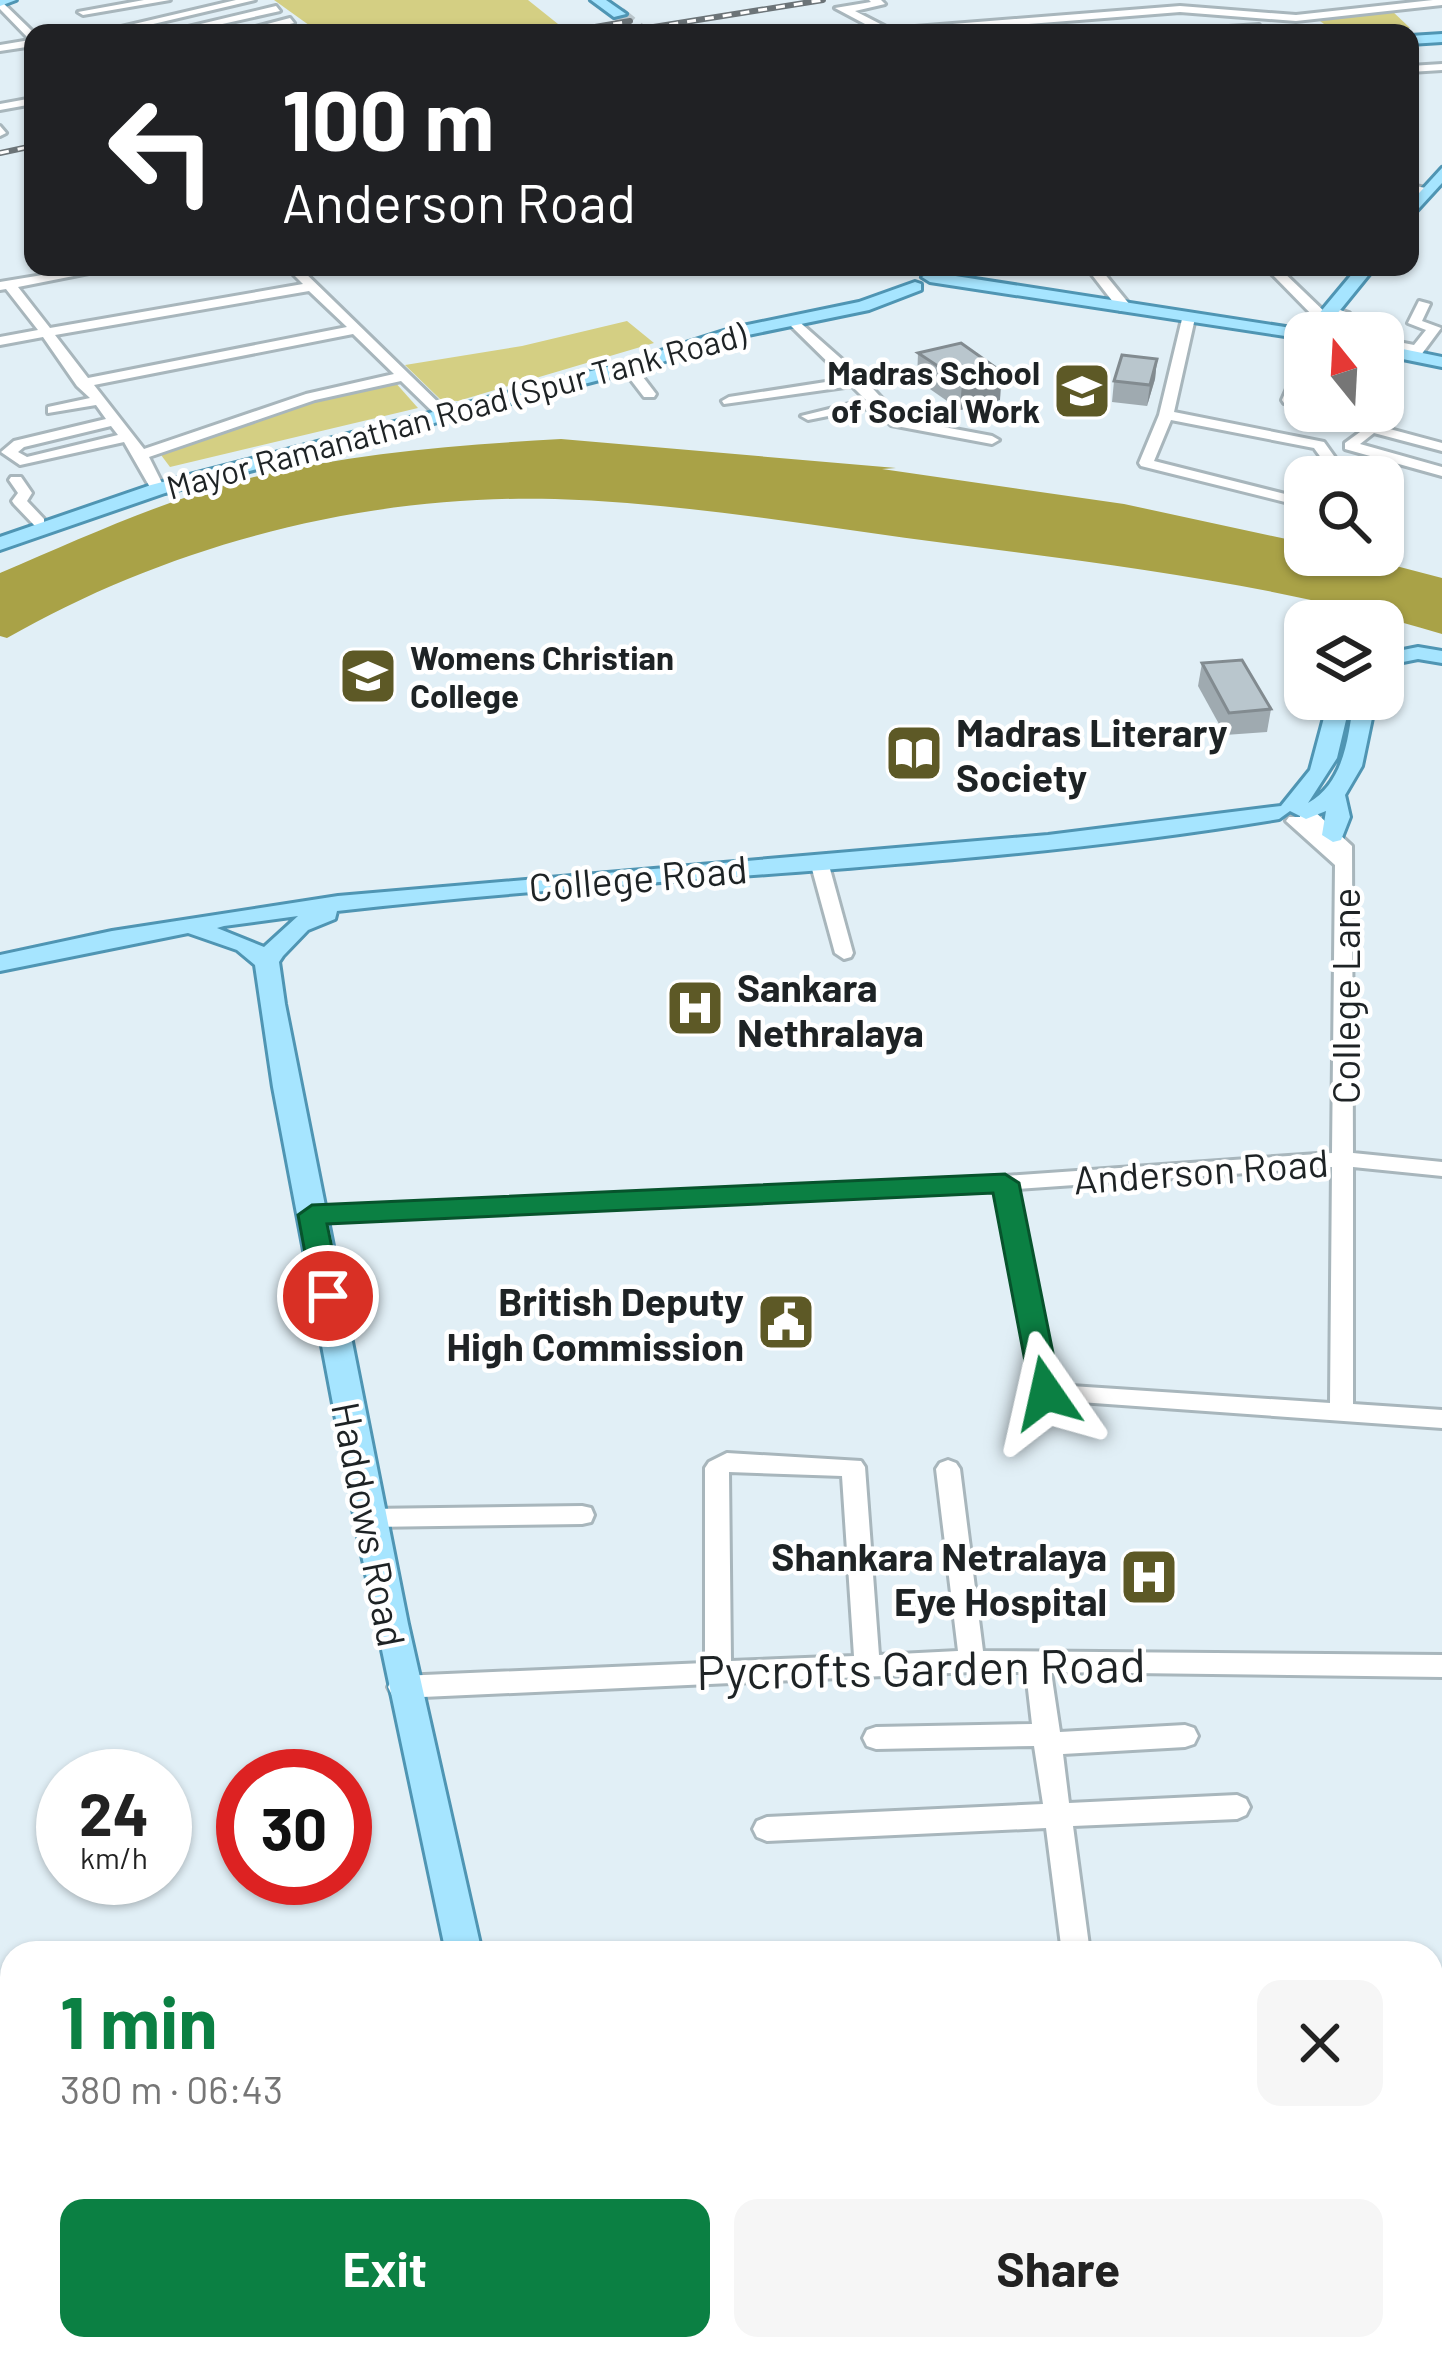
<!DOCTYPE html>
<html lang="en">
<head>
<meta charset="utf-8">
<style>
	:root { --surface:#fff; --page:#f6f6f6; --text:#222; --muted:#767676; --accent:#0b8043 }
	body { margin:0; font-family:Barlow,sans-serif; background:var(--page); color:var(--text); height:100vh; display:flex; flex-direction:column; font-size:45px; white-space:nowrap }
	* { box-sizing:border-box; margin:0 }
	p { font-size:39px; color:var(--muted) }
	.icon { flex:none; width:66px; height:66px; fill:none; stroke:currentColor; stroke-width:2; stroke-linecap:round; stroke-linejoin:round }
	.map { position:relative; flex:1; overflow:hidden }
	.panel { position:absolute; left:0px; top:1941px; width:1443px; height:420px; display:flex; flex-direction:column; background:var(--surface); border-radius:36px 36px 0 0; box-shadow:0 3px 9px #0004 }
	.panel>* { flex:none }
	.guide { position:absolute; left:24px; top:24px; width:1395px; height:252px; border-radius:24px; box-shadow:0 3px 9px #0004; background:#202124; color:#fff; overflow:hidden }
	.needle { width:78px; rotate:342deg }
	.fabs { position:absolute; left:1284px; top:312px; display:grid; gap:24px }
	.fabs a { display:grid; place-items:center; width:120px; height:120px; border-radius:24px; background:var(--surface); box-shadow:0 3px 9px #0004; font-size:60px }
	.speed { position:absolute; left:36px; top:1749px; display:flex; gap:24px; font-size:60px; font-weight:700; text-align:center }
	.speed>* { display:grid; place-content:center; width:156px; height:156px; border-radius:50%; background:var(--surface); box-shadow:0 3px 9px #0004; line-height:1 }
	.speed small { font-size:30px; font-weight:400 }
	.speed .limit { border:18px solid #d22; background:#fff; color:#111 }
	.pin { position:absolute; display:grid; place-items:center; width:102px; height:102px; color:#fff; margin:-51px; border:6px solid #fff; border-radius:50%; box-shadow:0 3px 12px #0007 }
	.me { position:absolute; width:132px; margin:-66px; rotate:349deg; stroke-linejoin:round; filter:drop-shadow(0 0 9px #0008) }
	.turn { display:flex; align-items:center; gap:42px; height:252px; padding:0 60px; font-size:54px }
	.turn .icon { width:156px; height:156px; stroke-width:2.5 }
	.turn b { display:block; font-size:84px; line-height:102px }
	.round { display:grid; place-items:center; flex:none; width:126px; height:126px; border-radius:24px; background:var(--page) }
	.overview { display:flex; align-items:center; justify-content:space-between; height:204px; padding:0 60px }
	h1 { font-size:72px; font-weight:700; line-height:90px; color:var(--accent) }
	.cta { display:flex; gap:24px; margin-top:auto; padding:24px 60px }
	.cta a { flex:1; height:138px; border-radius:24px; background:var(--accent); color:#fff; font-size:48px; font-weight:700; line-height:138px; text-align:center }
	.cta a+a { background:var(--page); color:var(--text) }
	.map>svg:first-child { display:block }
	.green { fill:#d4cf83 }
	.water { fill:#a9a247 }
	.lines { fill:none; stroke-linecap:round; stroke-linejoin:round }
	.major-tunnel { stroke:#bac6cc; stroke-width:15; stroke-dasharray:15 8; stroke-linecap:butt }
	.minor-casing { stroke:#a8b6bc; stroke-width:6 }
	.major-casing { stroke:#4f95b3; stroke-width:6 }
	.minor { fill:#fff; fill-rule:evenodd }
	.major { fill:#a6e5ff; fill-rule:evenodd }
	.rail-casing { stroke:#6c7478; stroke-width:6 }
	.rail { stroke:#fff; stroke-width:3; stroke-dasharray:9; stroke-linecap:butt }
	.wall { fill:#9faab0 }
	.shaded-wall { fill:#828b90 }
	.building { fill:#b9c6cd; stroke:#828b90; stroke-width:3 }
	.route { fill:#0b8043; stroke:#07532c; stroke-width:3 }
	.labels { text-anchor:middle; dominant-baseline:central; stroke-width:9; stroke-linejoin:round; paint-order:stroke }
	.far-poi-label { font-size:33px; font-weight:bold; fill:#1e2325; stroke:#fff; text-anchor:end }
	.far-street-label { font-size:33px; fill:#1e2325; stroke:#fff }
	.poi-label { font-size:39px; font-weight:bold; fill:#1e2325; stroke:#fff; text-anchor:start }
	.street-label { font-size:39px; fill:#1e2325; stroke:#fff }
	.near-street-label { font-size:48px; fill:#1e2325; stroke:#fff }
</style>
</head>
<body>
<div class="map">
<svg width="1442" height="2361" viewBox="0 0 1442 2361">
	<rect width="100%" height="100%" fill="#e1eff6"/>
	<g class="green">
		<path d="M274 0H528L563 28 532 33H320Z"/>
		<path d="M1390 9 1410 28 1336 33 1316 18Z"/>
		<path d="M627 321 654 343 458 401 441 400 405 365 522 346Z"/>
		<path d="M394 381 418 408 170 467 161 455 319 396Z"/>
	</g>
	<path class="water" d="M561 439 896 468 882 469 1124 504 1305 543V555H1354L1442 578V634C1282 585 1117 565 952 544 820 527 687 503 555 499 365 494 171 544 7 638L0 636V573C82 538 164 500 250 478 352 453 456 445 561 439Z"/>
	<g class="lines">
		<path class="major-tunnel" d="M619 14 642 33"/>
		<defs>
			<g id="minor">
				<path d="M0 0 34 33 33 46 0 51V45L30 40 0 9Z"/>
				<path d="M144 0H170L83 15 78 12Z"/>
				<path d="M236 0H255L115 33 100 32Z"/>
				<path d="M869 0H881L885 4 855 11 890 29 1180 6 1296 15 1433 0H1442V5L1296 21 1180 12 916 33H882L835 8 871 2Z"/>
				<path d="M276 6 280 11 182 33H163Z"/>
				<path d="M290 18 294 23 251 33H233Z"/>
				<path d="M1259 25 1263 30 1177 33 1182 30Z"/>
				<path d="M1442 64V70L1410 72V66Z"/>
				<path d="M33 98V104L0 110V104Z"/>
				<path d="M0 126 6 133 0 136Z"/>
				<path d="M1410 185 1431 189 1433 192 1427 196 1410 193Z"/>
				<path d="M91 267H119L18 287 50 328 303 284 286 267H299L449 413 437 416 401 381 315 400 149 457 165 489 158 493 151 489 124 442 20 465 1 452 14 441 106 419 96 405 48 413V407L90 398 77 386 43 337 0 345V337L38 330 6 289 0 290V282ZM309 291 347 327 88 378 55 335ZM353 334 394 374 306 394 144 449 94 385ZM111 426 118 435 27 457 18 452 24 447Z"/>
				<path d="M1086 267H1099L1130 305V311H1120Z"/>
				<path d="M1265 267H1278L1329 316V322H1319Z"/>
				<path d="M1419 301 1430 304 1422 321 1441 328 1418 359 1413 360 1406 356 1409 352 1383 347V339L1414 345 1426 330 1408 323Z"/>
				<path d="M1331 307 1349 313 1346 328 1352 333 1334 332 1337 318 1325 311Z"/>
				<path d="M1183 315 1195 318 1174 412 1324 442 1349 477H1335L1314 448 1171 420 1154 461 1305 499V507L1141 466 1139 463 1159 415Z"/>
				<path d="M795 318 863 378 901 419 992 436 999 440 992 444 891 425 873 407 808 420 801 416 866 400 852 386 724 404 722 401 729 397 845 379 790 325 788 322Z"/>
				<path d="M1305 360V379L1296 400 1284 403 1282 400 1298 364Z"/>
				<path d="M623 364H633L656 394 654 397H644L621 367Z"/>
				<path d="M1371 424 1442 443V451L1374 433 1360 444 1442 467V476L1345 449V443Z"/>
				<path d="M11 477H21L32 493 27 501 44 519V525H34L14 504 12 501 18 493 9 480Z"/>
				<path d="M1307 809 1313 810 1352 846 1353 1153 1442 1162V1176L1353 1167V1404L1442 1410V1428L1038 1399 996 1191 312 1222 301 1215 312 1208 1005 1176 1332 1153 1335 865 1286 821 1289 817H1300L1301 810ZM1332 1167 1330 1403 1056 1385 1017 1189Z"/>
				<path d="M821 864 830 869 853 953 851 957 844 959 835 953 812 869Z"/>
				<path d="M727 1453 861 1461 865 1467 879 1655 958 1651 936 1469 940 1463 948 1460 956 1463 960 1469 983 1651 1442 1655V1677L1051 1672 1060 1732 1185 1725 1194 1728 1198 1736 1194 1744 1185 1747 1063 1754 1069 1803 1237 1795 1246 1799 1250 1807 1246 1815 1237 1819 1073 1826 1090 1953H1062L1046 1828 767 1841 757 1837 753 1829 757 1821 767 1817 1043 1804 1034 1746 876 1749 867 1746 863 1738 867 1730 876 1727 1032 1724 1026 1672H972L401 1698 392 1695 388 1687 392 1679 401 1676 705 1663V1468L709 1462ZM729 1472 842 1476 854 1656 731 1661Z"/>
				<path d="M582 1506 591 1508 594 1515 591 1522 582 1524 369 1527 360 1525 357 1518 360 1511 369 1509Z"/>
				<path d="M1442 2050V2110L1431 2105V2055Z"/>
				<path d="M536 2349H925L918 2361H533Z"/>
				<path d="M1104 2349H1136L1139 2361H1107Z"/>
			</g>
			<g id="major">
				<path d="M0 0H16L0 6Z"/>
				<path d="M591 0H606L626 14 614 17Z"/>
				<path d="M1442 34V42L1410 44V36Z"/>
				<path d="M1442 168V183L1410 218V203Z"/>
				<path d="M1358 267H1375L1332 320 1327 333H1305V339L930 282 922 277 930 272 1311 331 1318 315Z"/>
				<path d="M915 282 921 284V290L869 310 743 336 634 371 165 493 0 550V537L151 485 622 363 733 328 859 302Z"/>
				<path d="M1383 345 1442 357V367L1383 355Z"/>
				<path d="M1418 647 1442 651V663L1418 659 1383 666V654Z"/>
				<path d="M1329 699H1351L1337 758 1308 803C1345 782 1348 737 1354 699H1376L1362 766 1345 795 1350 817 1341 840 1333 842 1322 835 1326 811 1306 819 1290 811 1279 819C968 871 650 875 337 911L335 919 308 930 283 956 279 962 285 1004 408 1624 482 1953H446L359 1541 273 1087 255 965 237 950 188 933 0 971V955L112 931 338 896 1048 835 1281 806 1310 770ZM298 916 264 947 217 928 224 926Z"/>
				<path d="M526 2349H566L570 2361H528Z"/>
			</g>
		</defs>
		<use href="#minor" class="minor-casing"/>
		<use href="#major" class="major-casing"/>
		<use href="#minor" class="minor"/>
		<use href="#major" class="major"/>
		<defs>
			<g id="rail">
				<path d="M560 33 630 21"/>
				<path d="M616 33 823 0"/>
				<path d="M0 153 33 146"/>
			</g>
		</defs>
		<use href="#rail" class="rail-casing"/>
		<use href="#rail" class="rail"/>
	</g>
	<g class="wall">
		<path d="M918 353 1000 400 960 410 917 380Z"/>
		<path d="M1157 359 1155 379 1147 406 1112 402 1114 381Z"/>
		<path d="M1202 663 1271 709 1267 732 1225 735 1198 686Z"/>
	</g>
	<g class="shaded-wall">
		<path d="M1157 359 1155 379 1147 406 1150 385Z"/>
		<path d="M1002 372 1000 400 960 410 962 382Z"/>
	</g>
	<g class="building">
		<path d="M961 343 1002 372 962 382 918 353Z"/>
		<path d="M1122 355 1157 359 1150 385 1114 381Z"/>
		<path d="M1242 660 1271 709 1229 713 1202 663Z"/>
	</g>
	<path class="route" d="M1005 1174 1019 1183 1061 1393 1046 1404 1031 1393 993 1193 327 1224 342 1296 328 1307 313 1296 298 1215 312 1205Z"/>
	<defs>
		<symbol id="university-square" viewBox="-11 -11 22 22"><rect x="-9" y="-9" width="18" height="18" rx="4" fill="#5d5926" stroke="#fff"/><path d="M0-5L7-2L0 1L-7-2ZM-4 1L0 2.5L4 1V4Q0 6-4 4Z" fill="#fff"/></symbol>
		<symbol id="library-square" viewBox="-11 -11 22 22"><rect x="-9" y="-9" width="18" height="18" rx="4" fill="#5d5926" stroke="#fff"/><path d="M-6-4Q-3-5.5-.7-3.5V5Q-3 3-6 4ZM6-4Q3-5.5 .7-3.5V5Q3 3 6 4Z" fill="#fff"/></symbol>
		<symbol id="hospital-square" viewBox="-11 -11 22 22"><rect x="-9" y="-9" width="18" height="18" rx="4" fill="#5d5926" stroke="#fff"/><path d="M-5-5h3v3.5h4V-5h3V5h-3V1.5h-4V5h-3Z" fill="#fff"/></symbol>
		<symbol id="civic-square" viewBox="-11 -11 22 22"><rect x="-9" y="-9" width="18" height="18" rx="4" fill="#5d5926" stroke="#fff"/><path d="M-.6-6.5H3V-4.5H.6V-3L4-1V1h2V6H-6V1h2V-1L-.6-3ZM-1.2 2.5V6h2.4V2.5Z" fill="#fff"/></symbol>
	</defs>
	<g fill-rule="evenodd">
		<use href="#university-square" x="1049" y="358" width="66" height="66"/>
		<use href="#university-square" x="335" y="643" width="66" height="66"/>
		<use href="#library-square" x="881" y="720" width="66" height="66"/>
		<use href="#hospital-square" x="662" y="975" width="66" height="66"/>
		<use href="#civic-square" x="753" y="1289" width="66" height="66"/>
		<use href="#hospital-square" x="1116" y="1544" width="66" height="66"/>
	</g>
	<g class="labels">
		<g class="far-poi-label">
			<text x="1040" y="372">Madras School<tspan x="1040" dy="38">of Social Work</tspan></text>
			<text x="410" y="657" text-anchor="start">Womens Christian<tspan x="410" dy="38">College</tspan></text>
		</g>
		<g class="far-street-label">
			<text transform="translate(456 410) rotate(-15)">Mayor Ramanathan Road (Spur Tank Road)</text>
		</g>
		<g class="poi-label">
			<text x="956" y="731">Madras Literary<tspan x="956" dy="45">Society</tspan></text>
			<text x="737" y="986">Sankara<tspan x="737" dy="45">Nethralaya</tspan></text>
			<text x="744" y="1300" text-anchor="end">British Deputy<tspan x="744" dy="45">High Commission</tspan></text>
			<text x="1107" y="1555" text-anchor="end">Shankara Netralaya<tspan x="1107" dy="45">Eye Hospital</tspan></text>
		</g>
		<g class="street-label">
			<text transform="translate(638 877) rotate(-5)">College Road</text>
			<text transform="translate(1344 996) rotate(-90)">College Lane</text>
			<text transform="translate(1201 1170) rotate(-4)">Anderson Road</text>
			<text transform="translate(370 1524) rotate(79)">Haddows Road</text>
		</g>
		<g class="near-street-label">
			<text transform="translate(921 1667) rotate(-1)">Pycrofts Garden Road</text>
		</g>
	</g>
</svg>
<div class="fabs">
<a><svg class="needle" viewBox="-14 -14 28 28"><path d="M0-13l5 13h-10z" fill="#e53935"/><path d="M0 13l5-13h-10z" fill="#767676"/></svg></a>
<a><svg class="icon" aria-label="search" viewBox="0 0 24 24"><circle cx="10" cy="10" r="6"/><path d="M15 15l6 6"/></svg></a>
<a><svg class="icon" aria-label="layers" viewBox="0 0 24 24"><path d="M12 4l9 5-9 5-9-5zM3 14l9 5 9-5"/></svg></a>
</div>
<div class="speed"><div>24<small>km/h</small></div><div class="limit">30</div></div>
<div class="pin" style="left:328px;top:1296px;background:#d93025"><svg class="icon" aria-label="arrive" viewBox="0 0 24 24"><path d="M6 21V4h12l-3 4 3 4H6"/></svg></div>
<svg class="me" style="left:1046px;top:1393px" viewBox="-20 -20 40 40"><path d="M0-17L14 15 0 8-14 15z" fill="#0b8043" stroke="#fff" stroke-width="4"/></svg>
<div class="guide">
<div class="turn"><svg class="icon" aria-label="left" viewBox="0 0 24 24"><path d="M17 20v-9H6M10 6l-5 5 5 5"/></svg><div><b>100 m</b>Anderson Road</div></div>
</div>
<section class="panel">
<div class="overview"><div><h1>1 min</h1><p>380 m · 06:43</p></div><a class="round"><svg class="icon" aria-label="close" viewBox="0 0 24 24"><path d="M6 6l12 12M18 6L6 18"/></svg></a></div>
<div class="cta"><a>Exit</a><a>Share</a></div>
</section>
</div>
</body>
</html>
